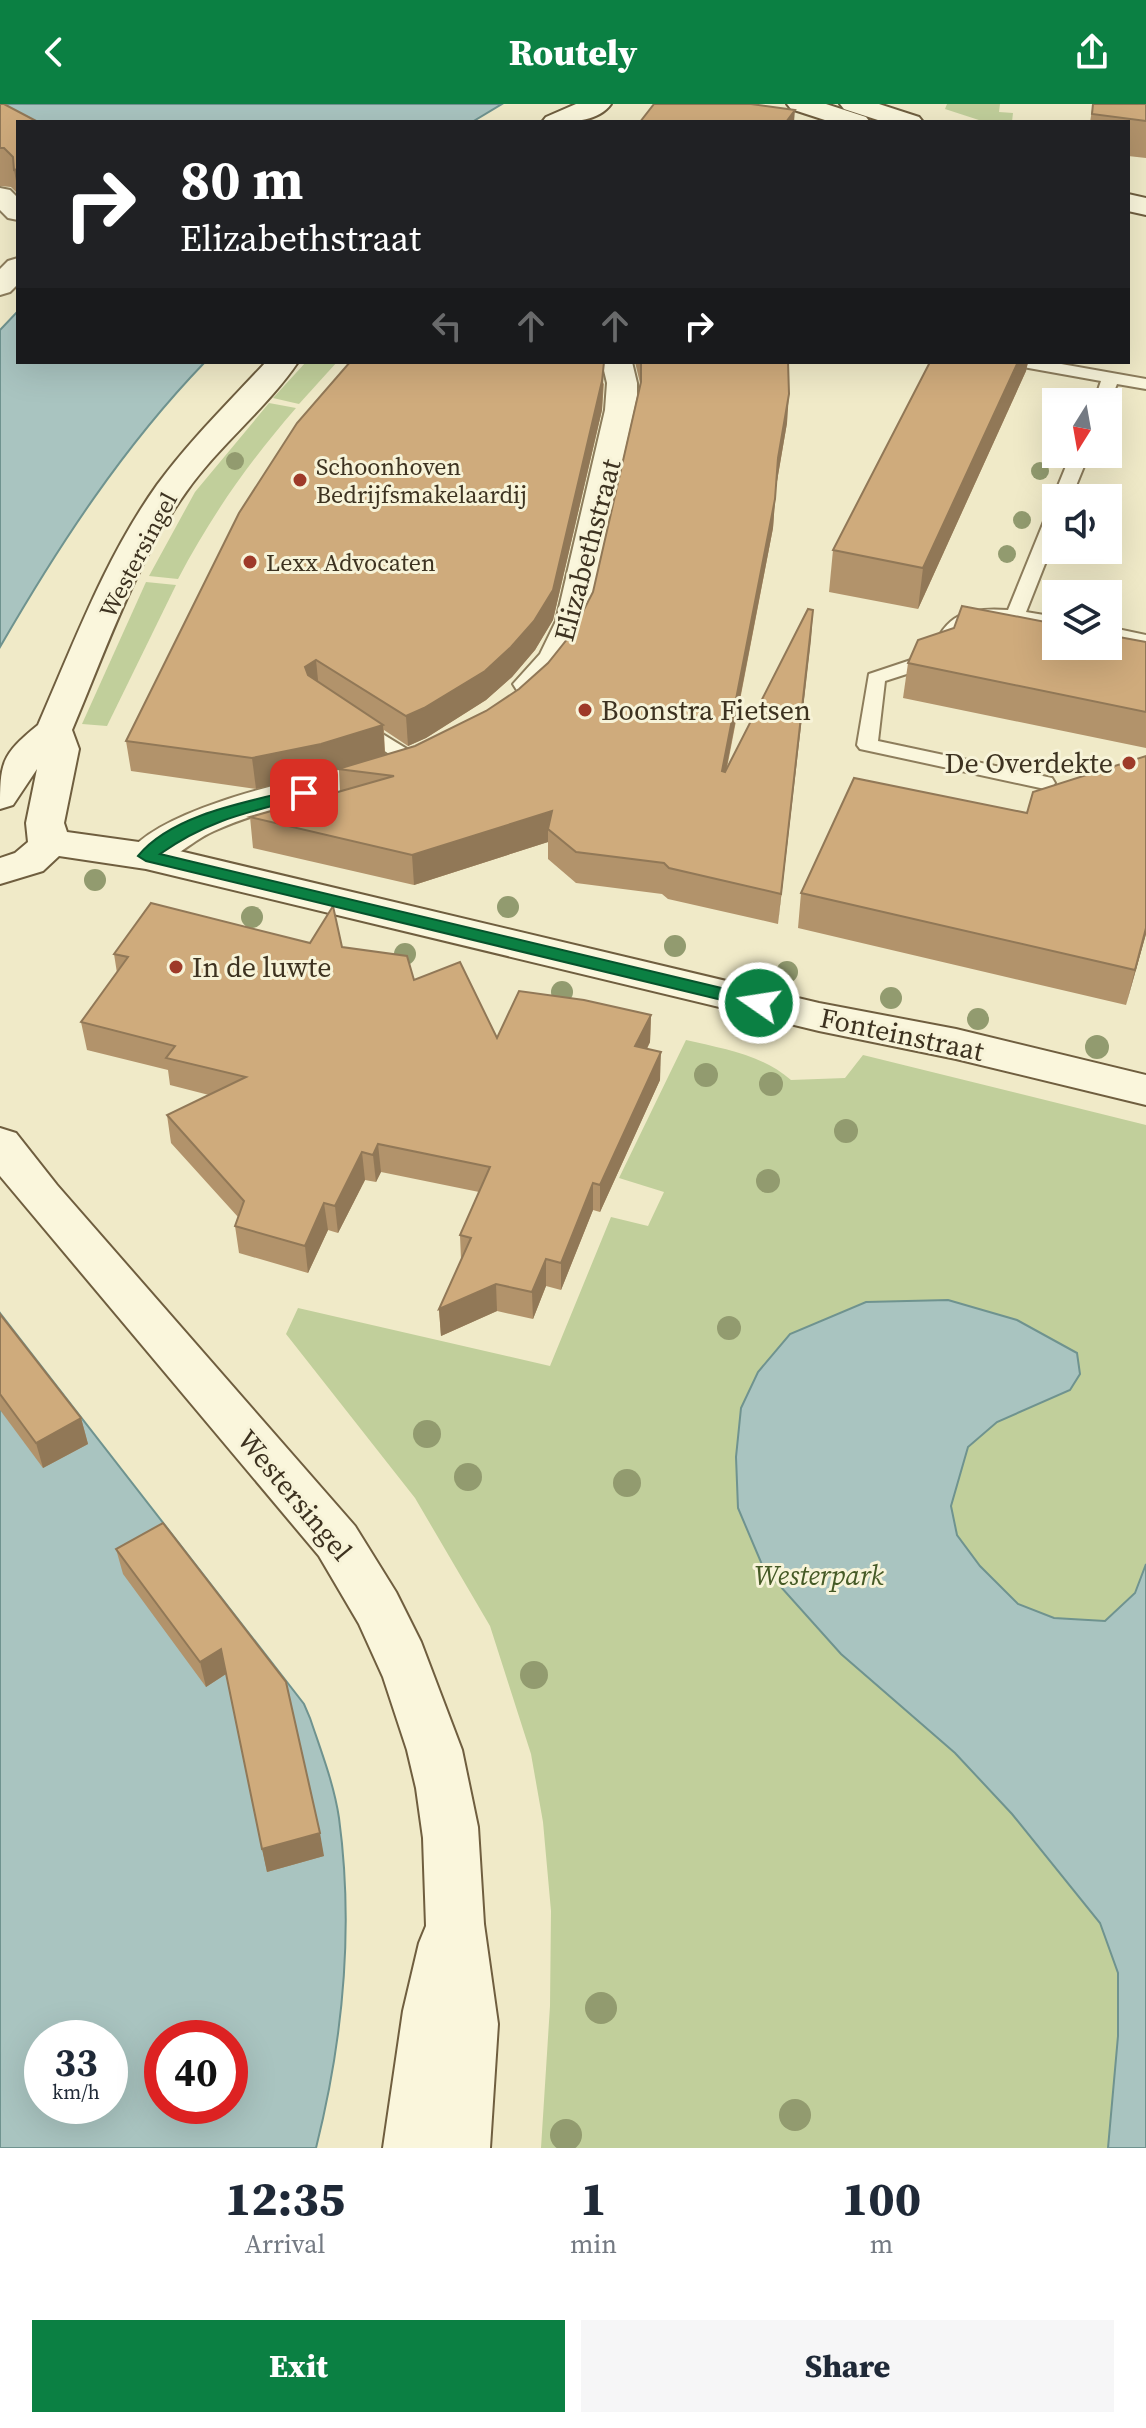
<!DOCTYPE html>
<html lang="en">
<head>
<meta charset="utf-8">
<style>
	:root { --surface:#fff; --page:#f6f6f7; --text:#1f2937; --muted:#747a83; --accent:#0b8043 }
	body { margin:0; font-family:"Source Serif 4",serif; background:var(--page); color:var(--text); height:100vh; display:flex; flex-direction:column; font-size:30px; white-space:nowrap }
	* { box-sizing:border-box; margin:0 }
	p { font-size:26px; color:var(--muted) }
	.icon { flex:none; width:44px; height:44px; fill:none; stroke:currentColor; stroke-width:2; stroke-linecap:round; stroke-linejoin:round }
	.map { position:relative; height:2044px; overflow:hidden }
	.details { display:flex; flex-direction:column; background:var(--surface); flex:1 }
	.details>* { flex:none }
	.guide { position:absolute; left:16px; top:16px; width:1114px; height:244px; border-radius:0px; box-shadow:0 8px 32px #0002; background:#202124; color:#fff; overflow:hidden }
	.needle { width:52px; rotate:191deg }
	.fabs { position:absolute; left:1042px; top:284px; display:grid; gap:16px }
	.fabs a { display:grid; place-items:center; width:80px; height:80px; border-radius:0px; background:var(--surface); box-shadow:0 8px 32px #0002; font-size:40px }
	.speed { position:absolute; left:24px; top:1916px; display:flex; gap:16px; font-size:40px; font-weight:700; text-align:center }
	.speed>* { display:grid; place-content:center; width:104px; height:104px; border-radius:50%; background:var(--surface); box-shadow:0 8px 32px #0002; line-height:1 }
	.speed small { font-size:20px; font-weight:400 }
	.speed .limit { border:12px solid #d22; background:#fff; color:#111 }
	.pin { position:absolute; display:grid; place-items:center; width:68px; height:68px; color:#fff; margin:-34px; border-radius:16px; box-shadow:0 4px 12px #0006 }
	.me { position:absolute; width:88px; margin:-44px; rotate:283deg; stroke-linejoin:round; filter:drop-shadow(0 0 6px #0008) }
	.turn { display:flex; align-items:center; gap:28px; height:168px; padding:0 32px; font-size:36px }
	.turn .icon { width:104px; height:104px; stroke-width:2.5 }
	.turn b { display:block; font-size:56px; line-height:68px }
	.lanes { display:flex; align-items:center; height:76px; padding:0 32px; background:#0003; justify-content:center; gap:40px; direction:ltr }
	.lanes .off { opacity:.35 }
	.eta { display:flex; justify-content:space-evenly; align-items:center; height:136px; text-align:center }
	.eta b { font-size:48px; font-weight:800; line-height:56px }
	.cta { display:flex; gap:16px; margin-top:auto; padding:16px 32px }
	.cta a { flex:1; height:92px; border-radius:0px; background:var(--accent); color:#fff; font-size:32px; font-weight:800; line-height:92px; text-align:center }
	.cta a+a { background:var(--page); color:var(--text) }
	header { display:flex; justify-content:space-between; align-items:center; height:104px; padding:0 32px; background:var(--accent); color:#fff; font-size:36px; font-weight:800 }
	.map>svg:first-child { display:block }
	.green { fill:#c1cf9b }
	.water { fill:#a9c4c0; stroke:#6f938f; stroke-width:2; fill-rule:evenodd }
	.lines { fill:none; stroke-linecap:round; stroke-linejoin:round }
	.lane-casing { stroke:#8d7d5c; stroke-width:4 }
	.street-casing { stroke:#8d7d5c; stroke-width:4 }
	.secondary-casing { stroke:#6f5e3f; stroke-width:4 }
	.lane { fill:#faf6dc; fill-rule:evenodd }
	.street { fill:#faf6dc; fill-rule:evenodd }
	.secondary { fill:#faf6dc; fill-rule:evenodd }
	.tree { fill:#929b6f }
	.wall { fill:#b2936b }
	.shaded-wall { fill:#917857 }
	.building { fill:#cfab7c; stroke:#917857; stroke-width:2 }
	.route { fill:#0b8043; stroke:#07532c; stroke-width:2 }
	.poi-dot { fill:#9e3a29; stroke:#f7f3d8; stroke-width:3 }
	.labels { text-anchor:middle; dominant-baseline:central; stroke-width:6; stroke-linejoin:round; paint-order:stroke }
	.far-poi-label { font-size:24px; fill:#3d3220; stroke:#f7f3d8; text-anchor:start }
	.far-street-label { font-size:24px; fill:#3d3220; stroke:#f7f3d8 }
	.street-label { font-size:28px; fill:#3d3220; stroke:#f7f3d8 }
	.poi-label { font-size:28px; fill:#3d3220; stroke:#f7f3d8; text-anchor:start }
	.park-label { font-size:28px; font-style:italic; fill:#455a26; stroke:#f7f3d8 }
</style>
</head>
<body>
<header><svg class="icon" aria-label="back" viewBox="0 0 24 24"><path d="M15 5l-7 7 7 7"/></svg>Routely<svg class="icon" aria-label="share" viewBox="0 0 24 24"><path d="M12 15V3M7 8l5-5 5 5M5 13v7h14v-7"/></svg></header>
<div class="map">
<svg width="1146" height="2044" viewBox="0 0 1146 2044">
	<rect width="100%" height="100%" fill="#f0eac8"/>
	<g class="green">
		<path d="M947 0H1000L999 8 1013 9 1012 18H985L945 5Z"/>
		<path d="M306 258H337L299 300 273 294Z"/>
		<path d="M269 299 296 304C249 358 211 412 178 475L149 472 195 388Z"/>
		<path d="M146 478 176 481 107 622 82 620Z"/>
		<path d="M686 936C724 945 761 950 791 976L845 974 863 951 1146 1021V2044H541L550 1902 551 1807 543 1718 531 1650 490 1522 415 1394 286 1230 298 1204 550 1262 611 1113 648 1122 664 1088 619 1074Z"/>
	</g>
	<g class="water">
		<path d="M0 0H502L472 18H18Z"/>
		<path d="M18 207V258H205C123 343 59 441 0 543V226Z"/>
		<path d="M948 1196 1017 1216 1077 1249 1080 1270 1070 1286 997 1318 968 1343 951 1402 957 1431 980 1462 1018 1500 1054 1514 1105 1517 1135 1489 1146 1460V2044H1108L1118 1932V1869L1100 1819 1012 1710 955 1649 841 1550 763 1463 738 1404 736 1353 741 1304 758 1268 790 1230 866 1198Z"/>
		<path d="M0 1209 304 1600 310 1614C321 1647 334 1680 339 1714 354 1825 343 1936 316 2044H0ZM42 1934H110V2002H42ZM162 1934H230V2002H162Z"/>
	</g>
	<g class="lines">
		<defs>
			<g id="lane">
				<path d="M1015 258H1050L1146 275V285L1117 280 1108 302V298H1094L1101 277 1023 263Z"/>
				<path d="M1071 350H1089L1071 394H1056V398L1053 394Z"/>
				<path d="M1056 405V432L1026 508 1056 513V525C1032 520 977 506 959 528 952 536 952 549 947 557L885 577 878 637 1052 674 1055 679 1052 684 1045 685 860 645 857 641 869 570 932 549C944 510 968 503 1008 506L1047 410Z"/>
				<path d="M1108 523 1146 531V543L1108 535Z"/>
				<path d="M358 615 420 653 423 657 420 661H406L351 625 348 621Z"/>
			</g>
			<g id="street">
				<path d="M0 84 10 86 18 94V116L8 114 0 106Z"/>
				<path d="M18 154V180L10 188 0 191V165L8 157Z"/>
				<path d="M602 258H632L637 279V306L590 517 574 554 544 588 531 591 518 588 513 580 540 550 556 517 605 306 607 279Z"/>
				<path d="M396 652 409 656 415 664 409 672C345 692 275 699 214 727 186 739 164 769 132 761L126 752C162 698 332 669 396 652Z"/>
			</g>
			<g id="secondary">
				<path d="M576 0H611C597 20 564 18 542 18L546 13Z"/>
				<path d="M787 0H826L866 13 870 18H831L791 5Z"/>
				<path d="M840 0H879L919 13 923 18H884L844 5Z"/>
				<path d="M1128 90 1146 94V111L1128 107Z"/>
				<path d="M266 258H298C267 304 219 341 186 388 135 459 106 546 72 626L79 645 64 719 67 728 146 739 819 899 956 925 1146 971V1001L956 955 819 927 146 765 59 752 43 767 0 780V754L15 749 28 738 26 719 37 665 13 701 0 705C0 659 1 651 38 621 74 539 105 454 157 381 189 337 229 298 266 258Z"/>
				<path d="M0 1024 16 1029 57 1081 355 1422 396 1488 421 1538 462 1646 478 1723 484 1820 498 1920 490 2044H383L403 1907 419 1839 426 1822 423 1734 416 1684 407 1646 383 1573 359 1520 319 1452 0 1072Z"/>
			</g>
		</defs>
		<use href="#lane" class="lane-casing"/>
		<use href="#street" class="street-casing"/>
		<use href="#secondary" class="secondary-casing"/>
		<use href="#lane" class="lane"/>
		<use href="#street" class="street"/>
		<use href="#secondary" class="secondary"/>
	</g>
	<g class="tree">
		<circle cx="235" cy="357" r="9"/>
		<circle cx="1040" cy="367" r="9"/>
		<circle cx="1022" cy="416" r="9"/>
		<circle cx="1007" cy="450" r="9"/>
		<circle cx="95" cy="776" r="11"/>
		<circle cx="508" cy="803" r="11"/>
		<circle cx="252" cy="813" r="11"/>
		<circle cx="675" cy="842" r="11"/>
		<circle cx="405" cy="850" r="11"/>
		<circle cx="787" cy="868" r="11"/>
		<circle cx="562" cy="888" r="11"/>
		<circle cx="891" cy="894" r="11"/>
		<circle cx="978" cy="915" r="11"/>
		<circle cx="1097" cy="943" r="12"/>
		<circle cx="706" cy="971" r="12"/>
		<circle cx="771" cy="980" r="12"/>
		<circle cx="846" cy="1027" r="12"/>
		<circle cx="768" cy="1077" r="12"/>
		<circle cx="729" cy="1224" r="12"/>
		<circle cx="427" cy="1330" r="14"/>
		<circle cx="468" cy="1373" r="14"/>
		<circle cx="627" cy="1379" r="14"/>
		<circle cx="534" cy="1571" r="14"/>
		<circle cx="601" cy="1904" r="16"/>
		<circle cx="795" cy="2011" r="16"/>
		<circle cx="566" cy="2031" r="16"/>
	</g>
	<g class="wall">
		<path d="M0 0 18 18V90L11 83 0 82Z"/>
		<path d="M1093 0H1146V54L1128 52V18H1090Z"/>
		<path d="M635 258H788L787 319 776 383 773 424 727 664 813 506 778 820 668 795 662 790 576 779 548 755V738L414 781 253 744 250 713 340 687 339 666 324 670 256 685 131 667 126 637 604 279 602 306 553 516 535 546 512 573 486 596 426 634 408 642 384 626 385 651 415 642 486 607 519 585 548 559 572 529 593 488 640 279Z"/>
		<path d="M930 258H1028L1026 267 918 505 829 488 833 446Z"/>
		<path d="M1146 538V644L903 594 908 559Z"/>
		<path d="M1146 653V830L1126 901 798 824 801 789 1027 709Z"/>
		<path d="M310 839 342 843 414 876 497 934 651 911 650 938 647 945 660 976 600 1108 593 1106 561 1186 546 1182 533 1215 497 1207 441 1232 439 1205 461 1156 460 1131 479 1088 381 1068 376 1078 365 1076 338 1129 328 1126 308 1169 239 1149 235 1122 238 1113 171 1039 167 1011 209 991 170 981 168 966 87 946 81 918 117 869 114 850Z"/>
		<path d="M0 1210 81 1314 88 1340 43 1364 0 1306Z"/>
		<path d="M163 1419 324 1752 267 1768 226 1570 206 1583 123 1470 116 1445Z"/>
	</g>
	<g class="shaded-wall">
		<path d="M795 6 794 18H786Z"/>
		<path d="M18 65V88L14 66Z"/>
		<path d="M604 258 602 306 553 516 535 546 512 573 486 596 426 634 408 642 406 612Z"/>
		<path d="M1018 258H1028L1026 267 918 505 923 464Z"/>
		<path d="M789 290 787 319 776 383 773 424 720 697 722 667Z"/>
		<path d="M813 506 811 536 778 820 781 790Z"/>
		<path d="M316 556 319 586 308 593 305 563Z"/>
		<path d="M383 621 385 651 324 670 256 685 252 654Z"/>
		<path d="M552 707 548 725V738L414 781 412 751Z"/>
		<path d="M1146 824V830L1126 901 1135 866Z"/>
		<path d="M651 911 650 938 634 969 635 942Z"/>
		<path d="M661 948 660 976 600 1108V1081Z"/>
		<path d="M378 1040 381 1068 376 1078 373 1051Z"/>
		<path d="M362 1048 365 1076 338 1129 335 1102Z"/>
		<path d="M593 1079V1106L561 1186V1159Z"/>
		<path d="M324 1099 328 1126 308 1169 305 1142Z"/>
		<path d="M546 1155V1182L533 1215 532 1188Z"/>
		<path d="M496 1180 497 1207 441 1232 439 1205Z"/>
		<path d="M81 1314 88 1340 43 1364 36 1339Z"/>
		<path d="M221 1545 226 1570 206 1583 200 1558Z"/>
		<path d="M320 1729 324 1752 267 1768 262 1745Z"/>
	</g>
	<g class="building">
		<path d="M0 0H4L38 18H18V65L14 66 13 53 4 44H0Z"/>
		<path d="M654 0H751L795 6 786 18H640Z"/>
		<path d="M1093 0H1146V17L1092 10Z"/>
		<path d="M350 258H604L602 277 553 486 534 517 511 543 485 567 424 604 406 612 316 556 305 563 308 571 383 621 321 640 252 654 126 637 239 409 297 319Z"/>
		<path d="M641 258H788L789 290 778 354 775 395 722 667 725 668 808 505 813 506 781 790 669 764 664 759 576 748 548 725 552 707 412 751 250 713 394 672 338 665 415 642 486 607 519 585 548 559 572 529 593 488 641 278Z"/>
		<path d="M930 258H1018L923 464 833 446Z"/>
		<path d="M962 502 1056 520V542H1108V531L1146 538V608L908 559 918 536 954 524Z"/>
		<path d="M1146 652V824L1135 866 801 789 854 674 1027 709 1033 688Z"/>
		<path d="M151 799 310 839 333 802 342 843 407 852 414 876 460 858 497 934 519 887 584 896 651 911 635 942 661 948 600 1081 593 1079 561 1159 546 1155 532 1188 496 1180 439 1205 471 1134 460 1131 490 1063 378 1040 373 1051 362 1048 335 1102 324 1099 305 1142 235 1122 244 1097 167 1011 246 973 166 954 175 942 81 918 128 853 114 850Z"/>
		<path d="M0 1210 81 1314 36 1339 0 1290Z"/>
		<path d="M163 1419 286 1578 320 1729 262 1745 221 1545 200 1558 116 1445Z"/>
	</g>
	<path class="route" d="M304 684 312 689 310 692C251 708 211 714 160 750L759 893 768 899 759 905 146 757 138 752C173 709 252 697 304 684Z"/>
	<g class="poi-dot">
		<circle cx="300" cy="376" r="8"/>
		<circle cx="250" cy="458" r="8"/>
		<circle cx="585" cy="606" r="8"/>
		<circle cx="1129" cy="659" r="8"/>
		<circle cx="176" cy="863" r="8"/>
	</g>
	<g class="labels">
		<g class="far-poi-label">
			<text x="316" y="362">Schoonhoven<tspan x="316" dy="28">Bedrijfsmakelaardij</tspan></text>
			<text x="266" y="458">Lexx Advocaten</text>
		</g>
		<g class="far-street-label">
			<text transform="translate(138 451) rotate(-62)">Westersingel</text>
		</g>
		<g class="street-label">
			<text transform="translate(587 446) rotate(-75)">Elizabethstraat</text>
			<text transform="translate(902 930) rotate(12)">Fonteinstraat</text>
			<text transform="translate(295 1391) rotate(50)">Westersingel</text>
		</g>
		<g class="poi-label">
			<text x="601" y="606">Boonstra Fietsen</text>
			<text x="1113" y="659" text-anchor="end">De Overdekte</text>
			<text x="192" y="863">In de luwte</text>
		</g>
		<g class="park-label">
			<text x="819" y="1471">Westerpark</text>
		</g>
	</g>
</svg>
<div class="fabs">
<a><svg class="needle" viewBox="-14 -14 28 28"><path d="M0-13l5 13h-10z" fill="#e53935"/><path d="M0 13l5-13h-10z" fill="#747a83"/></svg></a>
<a><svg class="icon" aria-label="sound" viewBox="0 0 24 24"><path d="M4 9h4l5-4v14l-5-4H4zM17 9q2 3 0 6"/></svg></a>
<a><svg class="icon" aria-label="layers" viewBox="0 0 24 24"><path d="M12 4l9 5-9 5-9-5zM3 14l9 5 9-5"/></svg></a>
</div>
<div class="speed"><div>33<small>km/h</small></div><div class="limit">40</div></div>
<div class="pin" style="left:304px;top:689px;background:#d93025"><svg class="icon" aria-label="arrive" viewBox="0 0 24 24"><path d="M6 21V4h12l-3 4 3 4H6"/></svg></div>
<svg class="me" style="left:759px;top:899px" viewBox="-20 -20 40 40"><circle r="17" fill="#0b8043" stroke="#fff" stroke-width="3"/><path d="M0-11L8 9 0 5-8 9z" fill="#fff"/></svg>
<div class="guide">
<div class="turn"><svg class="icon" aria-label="right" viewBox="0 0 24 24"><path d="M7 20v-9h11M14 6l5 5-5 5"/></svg><div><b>80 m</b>Elizabethstraat</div></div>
<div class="lanes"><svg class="icon off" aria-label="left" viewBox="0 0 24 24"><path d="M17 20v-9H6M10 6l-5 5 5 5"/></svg><svg class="icon off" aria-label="ahead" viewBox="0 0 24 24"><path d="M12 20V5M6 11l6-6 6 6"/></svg><svg class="icon off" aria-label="ahead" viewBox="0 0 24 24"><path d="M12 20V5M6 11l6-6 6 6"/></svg><svg class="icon" aria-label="right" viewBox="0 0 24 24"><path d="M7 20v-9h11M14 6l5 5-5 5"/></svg></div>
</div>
</div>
<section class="details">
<div class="eta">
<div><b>12:35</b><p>Arrival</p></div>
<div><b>1</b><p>min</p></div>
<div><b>100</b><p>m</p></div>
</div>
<div class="cta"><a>Exit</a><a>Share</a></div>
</section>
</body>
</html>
